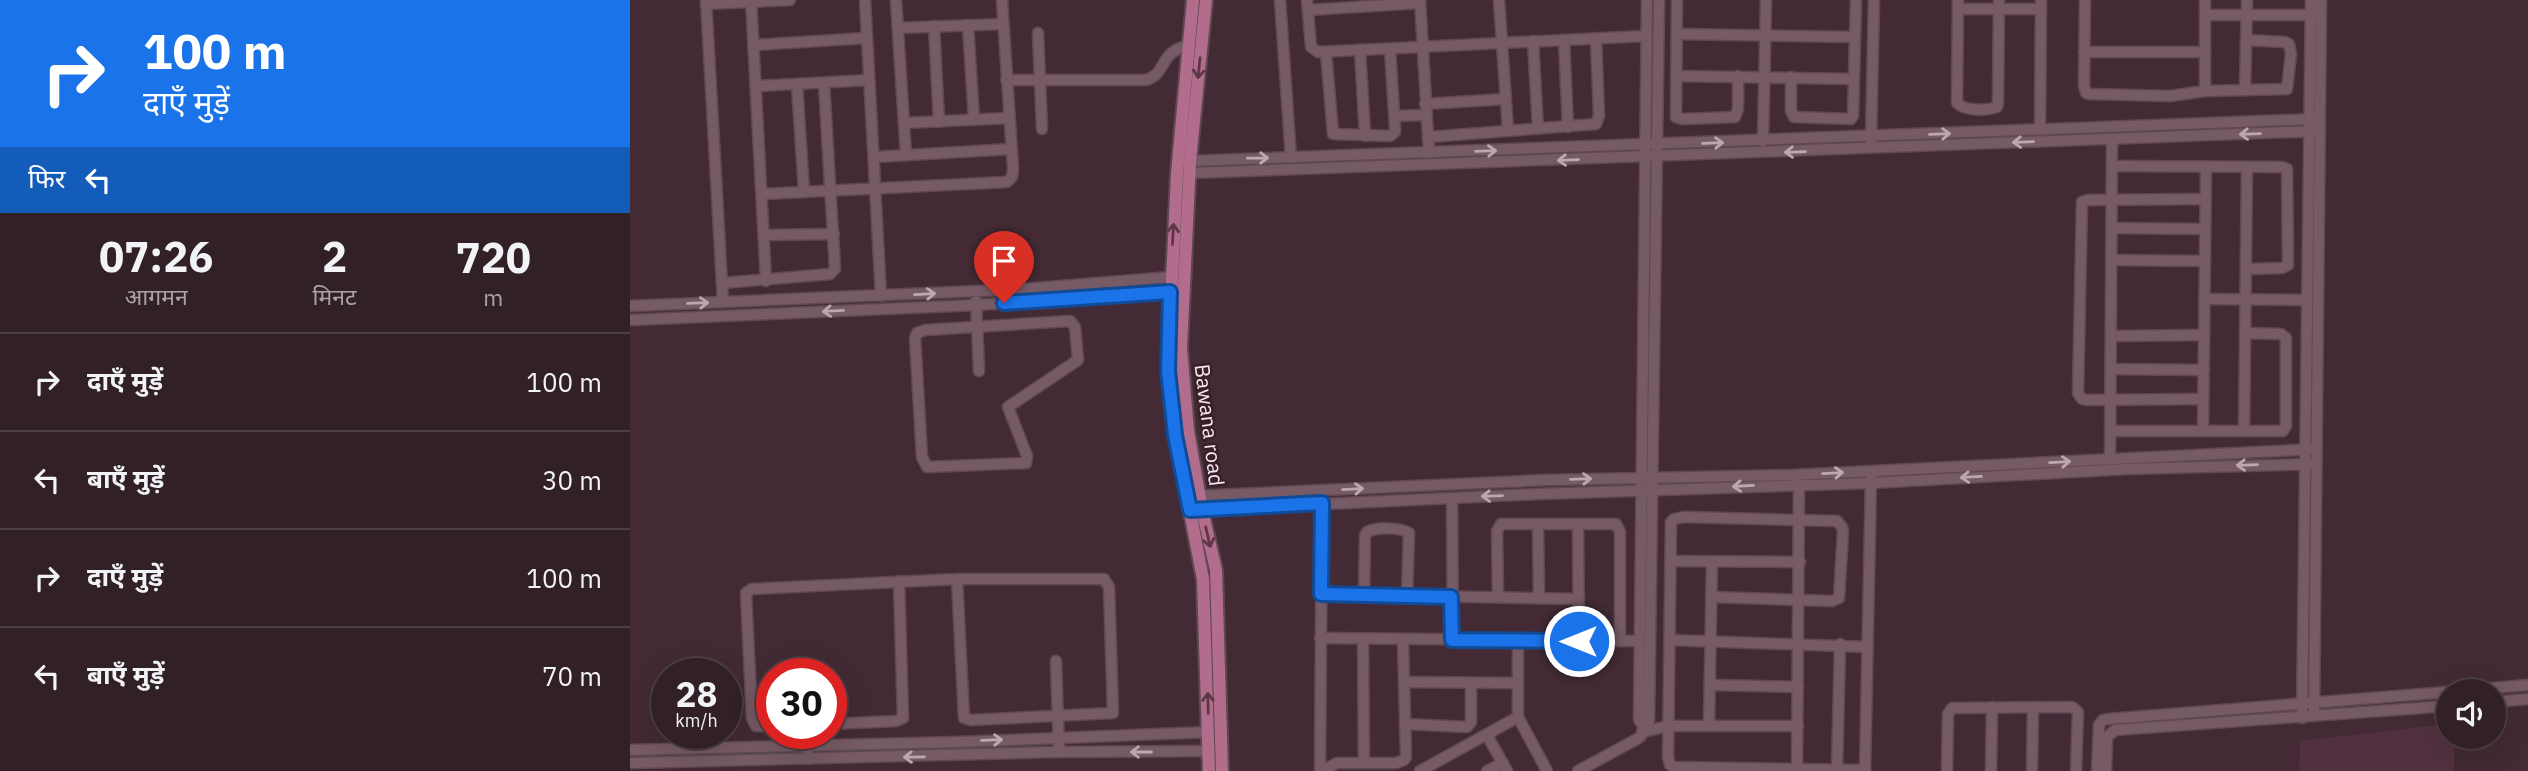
<!DOCTYPE html>
<html lang="hi">
<head>
<meta charset="utf-8">
<style>
	:root { --surface:#322027; --page:#3a282f; --text:#f1f3f6; --muted:#a8a3a7; --line:#4d3e44 }
	body { margin:0; font-family:"IBM Plex Sans","Noto Sans Devanagari",sans-serif; background:var(--page); color:var(--text); height:100vh; display:flex; flex-direction:column; font-size:26px; white-space:nowrap }
	* { box-sizing:border-box; margin:0 }
	p { font-size:23px; color:var(--muted) }
	.icon { flex:none; width:38px; height:38px; fill:none; stroke:currentColor; stroke-width:2; stroke-linecap:round; stroke-linejoin:round }
	.map { position:relative; flex:1; overflow:hidden }
	.panel { display:flex; flex-direction:column; background:var(--surface); width:630px }
	.panel>* { flex:none }
	.hud { background:#1a73e8; color:#fff; overflow:hidden }
	.fabs { position:absolute; left:1806px; top:679px; display:grid; gap:14px }
	.fabs a { display:grid; place-items:center; width:70px; height:70px; border-radius:50%; background:var(--surface); box-shadow:0 7px 28px #0002,0 0 0 2px var(--line); font-size:35px }
	.speed { position:absolute; left:21px; top:658px; display:flex; gap:14px; font-size:35px; font-weight:700; text-align:center }
	.speed>* { display:grid; place-content:center; width:91px; height:91px; border-radius:50%; background:var(--surface); box-shadow:0 7px 28px #0002,0 0 0 2px var(--line); line-height:1 }
	.speed small { font-size:18px; font-weight:400 }
	.speed .limit { border:10px solid #d22; background:#fff; color:#111 }
	.pin { position:absolute; display:grid; place-items:center; width:60px; height:60px; color:#fff; margin:-72px -30px; border-radius:50% 50% 50% 0; rotate:-45deg; box-shadow:0 0 7px #0007 }
	.pin .icon { rotate:45deg }
	.me { position:absolute; width:77px; margin:-38px; rotate:270deg; stroke-linejoin:round; filter:drop-shadow(0 0 5px #0008) }
	.turn { display:flex; align-items:center; gap:24px; height:147px; padding:0 28px; font-size:32px }
	.turn .icon { width:91px; height:91px; stroke-width:2.5 }
	.turn b { display:block; font-size:49px; line-height:60px }
	.then { display:flex; align-items:center; height:66px; padding:0 28px; background:#0003; gap:14px; font-size:26px }
	.eta { display:flex; justify-content:space-evenly; align-items:center; height:119px; text-align:center }
	.eta b { font-size:42px; font-weight:700; line-height:49px }
	ul { padding:0; list-style:none }
	li { display:flex; align-items:center; gap:21px; height:98px; padding:0 28px; border-top:2px solid var(--line) }
	li div { flex:1 }
	li b { display:block; font-size:26px }
	li em { font-style:normal }
	main { display:flex; flex:1; min-height:0 }
	.map>svg:first-child { display:block }
	.built { fill:#51313f }
	.lines { fill:none; stroke-linecap:round; stroke-linejoin:round }
	.minor-casing { stroke:#5e4953; stroke-width:13 }
	.major-casing { stroke:#5e4953; stroke-width:16 }
	.minor { stroke:#765a65; stroke-width:10 }
	.major { stroke:#b36d8c; stroke-width:12 }
	.oneway { stroke:#5d3747 }
	.oneway2 { stroke:#bea8b0 }
	.route-casing { stroke:#114b97; stroke-width:18 }
	.route { stroke:#1a73e8; stroke-width:12 }
	.labels { text-anchor:middle; dominant-baseline:central; stroke-width:5; stroke-linejoin:round; paint-order:stroke }
	.street-label { font-size:21px; fill:#f8e7ee; stroke:#38202a }
</style>
</head>
<body>
<main>
<section class="panel">
<div class="hud">
<div class="turn"><svg class="icon" aria-label="right" viewBox="0 0 24 24"><path d="M7 20v-9h11M14 6l5 5-5 5"/></svg><div><b>100 m</b>दाएँ मुड़ें</div></div>
<div class="then">फिर<svg class="icon" aria-label="left" viewBox="0 0 24 24"><path d="M17 20v-9H6M10 6l-5 5 5 5"/></svg></div>
</div>
<div class="eta">
<div><b>07:26</b><p>आगमन</p></div>
<div><b>2</b><p>मिनट</p></div>
<div><b>720</b><p>m</p></div>
</div>
<ul>
<li><svg class="icon" aria-label="right" viewBox="0 0 24 24"><path d="M7 20v-9h11M14 6l5 5-5 5"/></svg><div><b>दाएँ मुड़ें</b></div><em>100 m</em></li>
<li><svg class="icon" aria-label="left" viewBox="0 0 24 24"><path d="M17 20v-9H6M10 6l-5 5 5 5"/></svg><div><b>बाएँ मुड़ें</b></div><em>30 m</em></li>
<li><svg class="icon" aria-label="right" viewBox="0 0 24 24"><path d="M7 20v-9h11M14 6l5 5-5 5"/></svg><div><b>दाएँ मुड़ें</b></div><em>100 m</em></li>
<li><svg class="icon" aria-label="left" viewBox="0 0 24 24"><path d="M17 20v-9H6M10 6l-5 5 5 5"/></svg><div><b>बाएँ मुड़ें</b></div><em>70 m</em></li>
</ul>
</section>
<div class="map">
<svg width="1898" height="771" viewBox="0 0 1898 771">
	<rect width="100%" height="100%" fill="#432a34"/>
	<path class="built" d="M1818 724V737H1824V771H1669L1670 741Z"/>
	<g class="lines">
		<defs>
			<g id="minor">
				<path d="M76 0 93 302"/>
				<path d="M121 0 136 281"/>
				<path d="M235 0 251 296"/>
				<path d="M266 0 276 155"/>
				<path d="M650 0 661 158"/>
				<path d="M677 0 681 47 688 52 1016 36"/>
				<path d="M790 0 799 153"/>
				<path d="M869 0 878 130"/>
				<path d="M1017 0 1009 720 1014 726 1019 721 1029 0"/>
				<path d="M1047 0 1046 117 1052 119 1105 117 1108 109V76"/>
				<path d="M1328 0 1327 103C1335 111 1356 111 1367 107L1368 103 1369 0"/>
				<path d="M1455 0 1454 86 1456 93 1459 94 1540 96 1575 91 1657 89 1661 54 1659 44 1655 42 1616 40"/>
				<path d="M76 4 160 0"/>
				<path d="M1328 9H1411"/>
				<path d="M678 10 790 3"/>
				<path d="M1575 15H1681"/>
				<path d="M338 25 344 120"/>
				<path d="M304 26 309 122"/>
				<path d="M268 28 373 24"/>
				<path d="M408 33 412 129"/>
				<path d="M1047 34 1225 37"/>
				<path d="M934 40 938 127"/>
				<path d="M903 41 908 129"/>
				<path d="M124 45 237 38"/>
				<path d="M730 50 735 136"/>
				<path d="M696 52 703 134 760 136 765 132V128L760 49"/>
				<path d="M1454 52H1575"/>
				<path d="M1046 76 1223 79"/>
				<path d="M1161 77V111L1164 117 1221 119 1223 116 1226 0"/>
				<path d="M376 80H516C538 73 528 52 559 45"/>
				<path d="M167 84 174 192"/>
				<path d="M127 86 239 80"/>
				<path d="M1615 90 1617 0"/>
				<path d="M1575 91V0"/>
				<path d="M795 104 875 99"/>
				<path d="M765 116 796 115"/>
				<path d="M274 123 379 118"/>
				<path d="M1410 130 1411 0"/>
				<path d="M798 137 966 124 969 116 966 38"/>
				<path d="M1133 141 1136 0"/>
				<path d="M1241 141 1244 0"/>
				<path d="M244 157 381 149"/>
				<path d="M560 161 1688 119"/>
				<path d="M1482 166 1652 167 1657 169 1658 265 1652 268 1616 269"/>
				<path d="M560 173 1688 131"/>
				<path d="M132 194 377 182 382 177 383 169 372 0"/>
				<path d="M1482 228 1575 229"/>
				<path d="M134 235 204 234"/>
				<path d="M1482 260 1575 261"/>
				<path d="M92 283 200 274 205 269 194 83"/>
				<path d="M1574 299 1677 300"/>
				<path d="M346 301 349 371"/>
				<path d="M0 306 394 289 541 277"/>
				<path d="M0 320 346 305 540 292"/>
				<path d="M440 321 445 327 448 360 378 407 397 456 396 463 297 467 292 457 285 338 287 333 295 330Z"/>
				<path d="M1481 336 1574 335"/>
				<path d="M1481 369 1574 370"/>
				<path d="M1573 399 1457 400 1452 399 1448 393 1452 202 1458 200 1575 199"/>
				<path d="M1481 431H1653L1656 426V338L1651 334 1615 333"/>
				<path d="M1573 431 1576 168"/>
				<path d="M1614 431 1617 167"/>
				<path d="M1480 460 1482 139"/>
				<path d="M565 496 916 480 1163 475 1686 449"/>
				<path d="M822 498 823 640"/>
				<path d="M567 510 909 494 1241 483 1496 469 1685 464"/>
				<path d="M908 525 909 598"/>
				<path d="M948 525 949 641"/>
				<path d="M1040 561 1170 562"/>
				<path d="M691 594 949 599"/>
				<path d="M734 594 735 536 737 532C747 527 769 527 779 533L777 595"/>
				<path d="M868 597 867 531 871 524H986L990 532V641"/>
				<path d="M1081 597 1202 601 1209 598 1213 532 1212 527 1207 521 1054 517 1044 519 1041 522 1038 757 1040 765 1044 767 1235 770"/>
				<path d="M690 638 1009 641"/>
				<path d="M733 639 734 763"/>
				<path d="M1040 640 1237 647"/>
				<path d="M888 642V717L917 771"/>
				<path d="M426 661 429 752"/>
				<path d="M175 665V674"/>
				<path d="M774 682 886 683"/>
				<path d="M1080 685 1168 687"/>
				<path d="M1827 691 1898 685"/>
				<path d="M1864 702 1898 699"/>
				<path d="M1684 716 1691 0"/>
				<path d="M1672 718 1681 0"/>
				<path d="M201 724 266 721 273 718 269 581"/>
				<path d="M775 724 837 727 841 722V683"/>
				<path d="M1079 725 1082 561"/>
				<path d="M142 726H126L122 718 116 593 122 589 327 579H474L479 587 483 713 341 720 334 718 327 579"/>
				<path d="M1013 732 1038 726H1168"/>
				<path d="M177 733 178 759"/>
				<path d="M857 735 877 771"/>
				<path d="M0 750 329 742 579 732"/>
				<path d="M0 763 424 752 580 751"/>
				<path d="M1167 769 1169 484"/>
				<path d="M690 771 692 503"/>
				<path d="M692 771 707 763H766L774 760 776 757 773 640"/>
				<path d="M790 771 888 717"/>
				<path d="M857 771 873 763"/>
				<path d="M948 771 1007 739 1011 736 1013 729"/>
				<path d="M1207 771 1210 644"/>
				<path d="M1235 771 1241 478"/>
				<path d="M1317 771 1318 714 1322 708 1442 707 1448 712 1446 771"/>
				<path d="M1361 771 1362 707"/>
				<path d="M1402 771 1403 707"/>
				<path d="M1467 771 1469 725 1473 720 1478 719 1818 692"/>
				<path d="M1476 771 1477 737 1485 730 1818 706"/>
			</g>
			<g id="major">
				<path d="M563 0 547 174 538 366 545 435 573 579 579 771"/>
				<path d="M576 0 560 161 551 348 558 431 572 510 586 570 592 771"/>
			</g>
		</defs>
		<use href="#minor" class="minor-casing"/>
		<use href="#major" class="major-casing"/>
		<use href="#minor" class="minor"/>
		<use href="#major" class="major"/>
	</g>
	<defs><path id="oneway-shaft" d="M-6 0H5M1.5-3L5.5 0L1.5 3" fill="none" stroke-width="1.6" stroke-linecap="round" stroke-linejoin="round" transform="scale(1.75)"/></defs>
	<g class="oneway">
		<use href="#oneway-shaft" transform="translate(569 68) rotate(96)"/>
		<use href="#oneway-shaft" transform="translate(543 234) rotate(-87)"/>
		<use href="#oneway-shaft" transform="translate(578 537) rotate(77)"/>
		<use href="#oneway-shaft" transform="translate(578 703) rotate(-91)"/>
	</g>
	<g class="oneway2">
		<use href="#oneway-shaft" transform="translate(1310 134) rotate(-2)"/>
		<use href="#oneway-shaft" transform="translate(1620 134) rotate(178)"/>
		<use href="#oneway-shaft" transform="translate(1393 142) rotate(178)"/>
		<use href="#oneway-shaft" transform="translate(1083 143) rotate(-2)"/>
		<use href="#oneway-shaft" transform="translate(856 151) rotate(-2)"/>
		<use href="#oneway-shaft" transform="translate(1165 152) rotate(178)"/>
		<use href="#oneway-shaft" transform="translate(628 158) rotate(-1)"/>
		<use href="#oneway-shaft" transform="translate(938 160) rotate(178)"/>
		<use href="#oneway-shaft" transform="translate(295 294) rotate(-3)"/>
		<use href="#oneway-shaft" transform="translate(68 303) rotate(-2)"/>
		<use href="#oneway-shaft" transform="translate(203 311) rotate(177)"/>
		<use href="#oneway-shaft" transform="translate(1430 462) rotate(-3)"/>
		<use href="#oneway-shaft" transform="translate(1617 465) rotate(178)"/>
		<use href="#oneway-shaft" transform="translate(1203 473) rotate(-3)"/>
		<use href="#oneway-shaft" transform="translate(1341 477) rotate(177)"/>
		<use href="#oneway-shaft" transform="translate(951 479) rotate(-2)"/>
		<use href="#oneway-shaft" transform="translate(1113 486) rotate(177)"/>
		<use href="#oneway-shaft" transform="translate(723 489) rotate(-3)"/>
		<use href="#oneway-shaft" transform="translate(862 496) rotate(178)"/>
		<use href="#oneway-shaft" transform="translate(362 740) rotate(-2)"/>
		<use href="#oneway-shaft" transform="translate(511 752) rotate(180)"/>
		<use href="#oneway-shaft" transform="translate(284 757) rotate(179)"/>
	</g>
	<g class="lines">
		<defs>
			<path id="route" d="M374 303 540 292 538 371 545 435 560 510 692 503 691 594 821 597 822 640 949 641"/>
		</defs>
		<use href="#route" class="route-casing"/>
		<use href="#route" class="route"/>
	</g>
	<g class="labels">
		<g class="street-label">
			<text transform="translate(580 425) rotate(83)">Bawana road</text>
		</g>
	</g>
</svg>
<div class="fabs">
<a><svg class="icon" aria-label="sound" viewBox="0 0 24 24"><path d="M4 9h4l5-4v14l-5-4H4zM17 9q2 3 0 6"/></svg></a>
</div>
<div class="speed"><div>28<small>km/h</small></div><div class="limit">30</div></div>
<div class="pin" style="left:374px;top:303px;background:#d93025"><svg class="icon" aria-label="arrive" viewBox="0 0 24 24"><path d="M6 21V4h12l-3 4 3 4H6"/></svg></div>
<svg class="me" style="left:949px;top:641px" viewBox="-20 -20 40 40"><circle r="17" fill="#1a73e8" stroke="#fff" stroke-width="3"/><path d="M0-11L8 9 0 5-8 9z" fill="#fff"/></svg>
</div>
</main>
</body>
</html>
